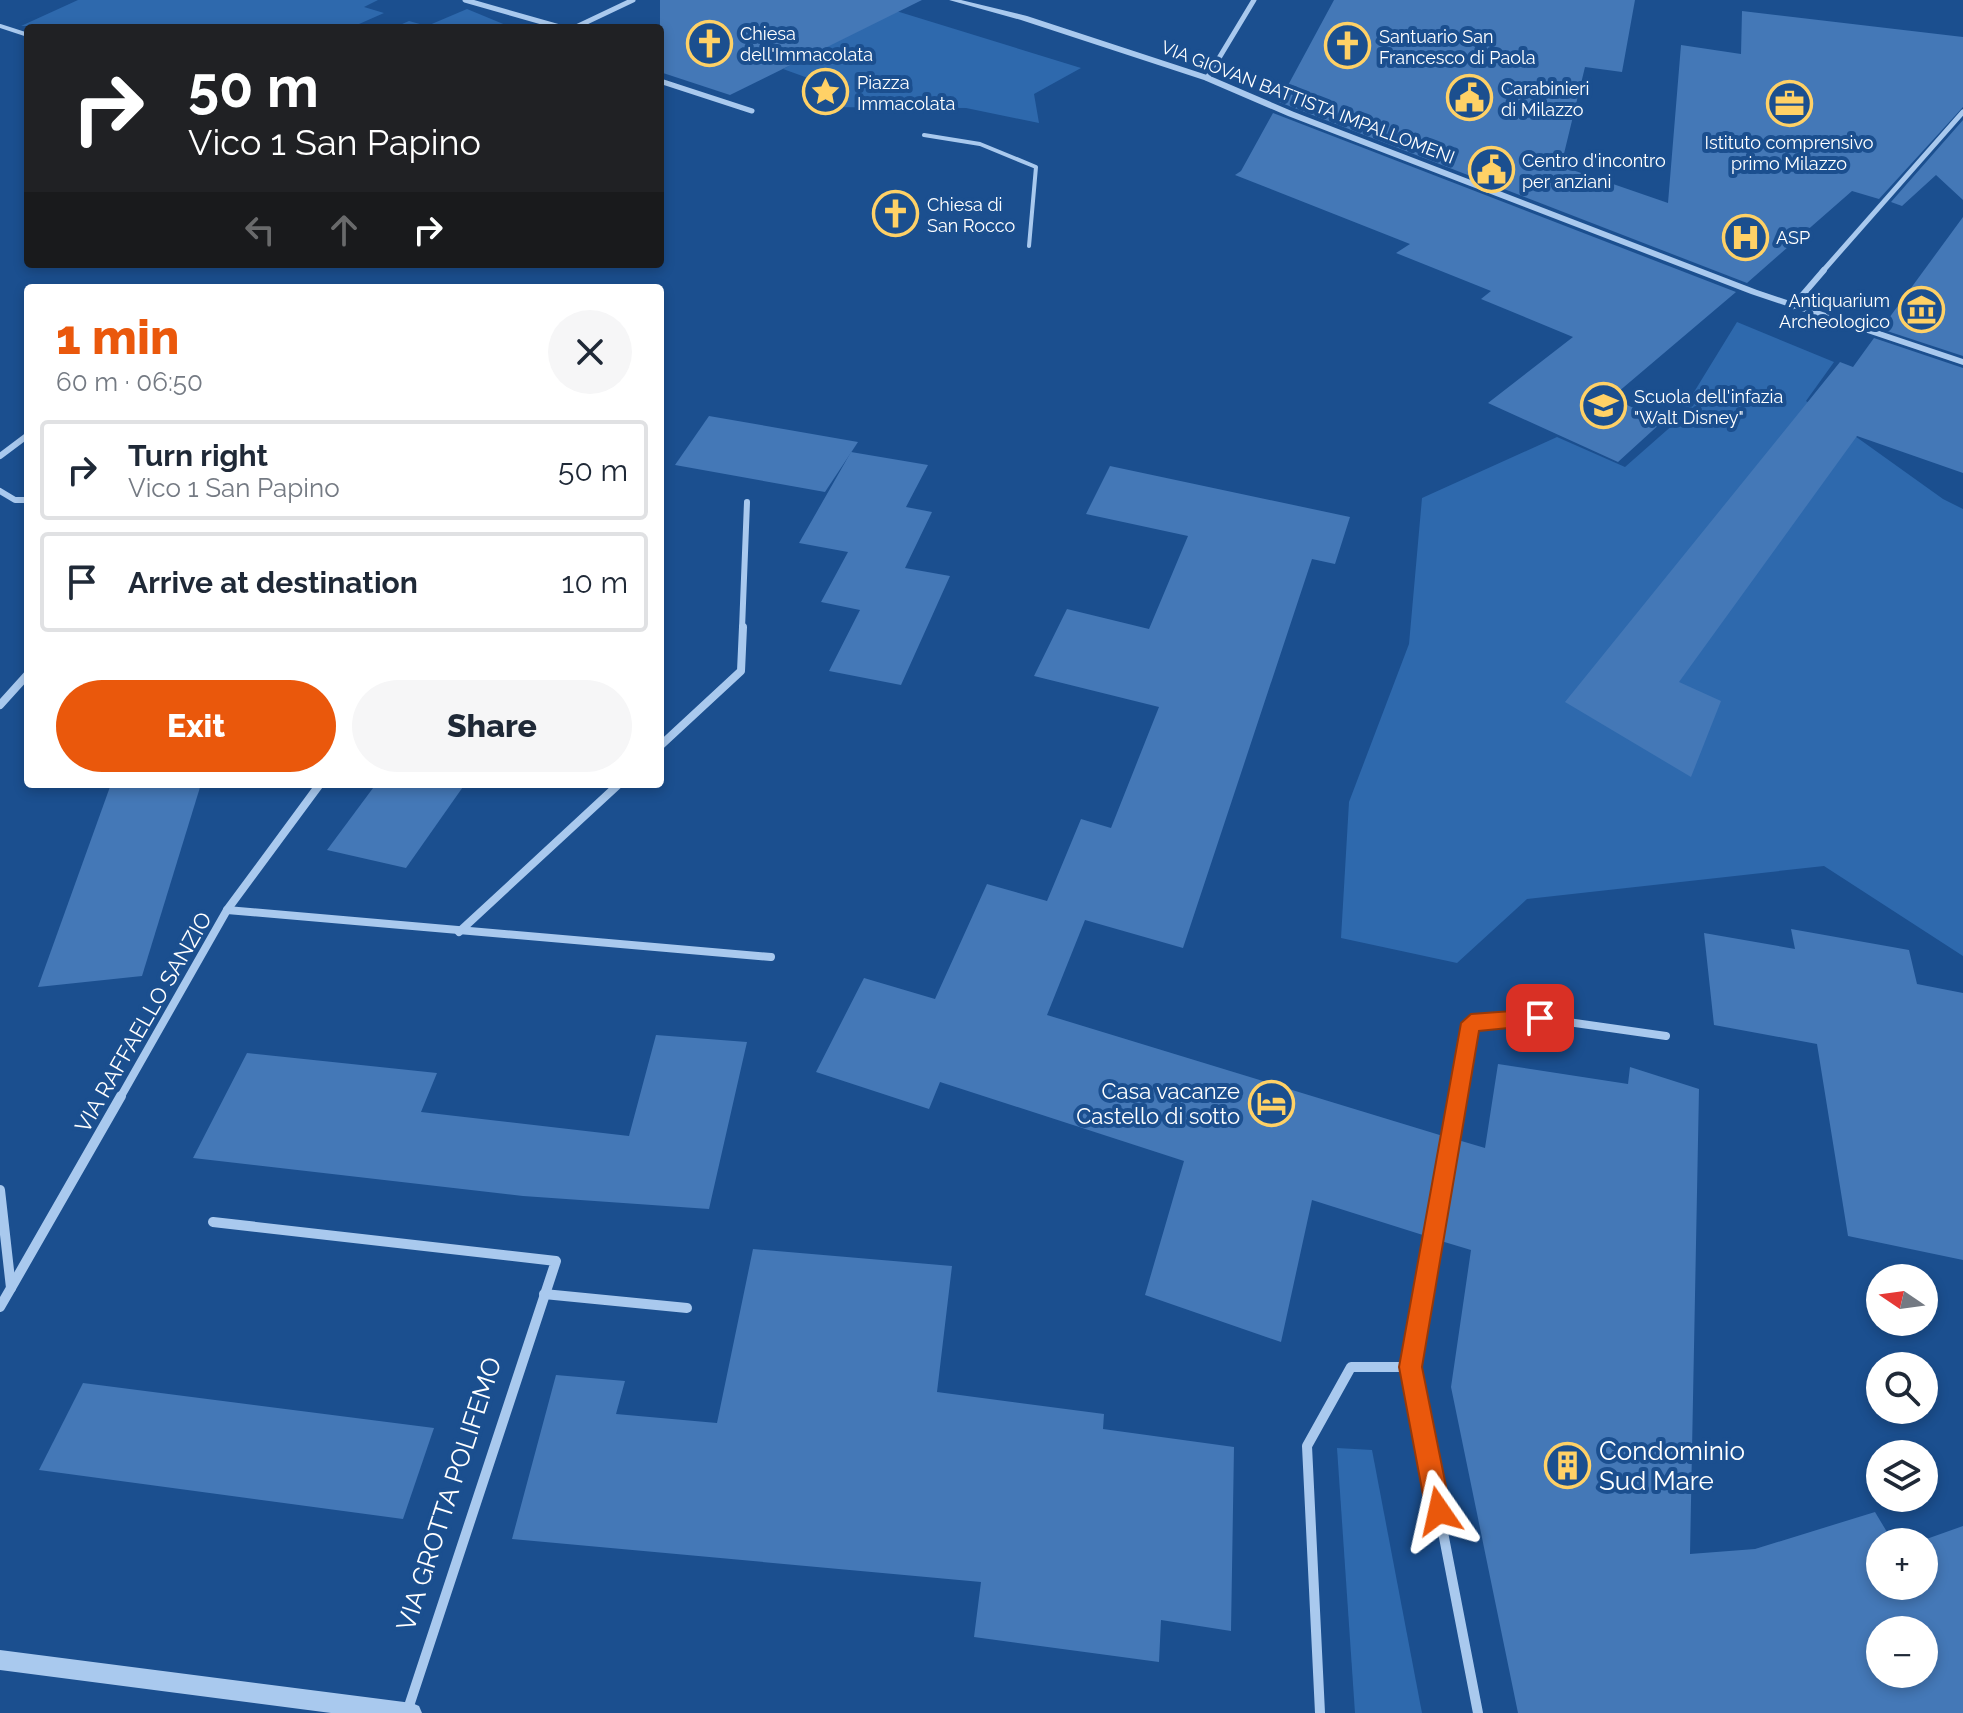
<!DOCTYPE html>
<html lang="en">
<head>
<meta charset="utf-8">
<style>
	:root { --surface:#fff; --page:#f6f6f7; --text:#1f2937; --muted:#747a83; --line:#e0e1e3; --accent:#ea580c }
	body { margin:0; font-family:Raleway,sans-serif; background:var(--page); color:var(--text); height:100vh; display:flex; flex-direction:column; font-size:30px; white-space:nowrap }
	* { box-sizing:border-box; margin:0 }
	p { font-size:26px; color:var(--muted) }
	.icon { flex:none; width:44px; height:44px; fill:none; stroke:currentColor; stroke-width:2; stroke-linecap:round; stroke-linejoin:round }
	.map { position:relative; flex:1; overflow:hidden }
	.panel { position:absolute; left:24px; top:284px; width:640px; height:504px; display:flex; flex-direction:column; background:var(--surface); border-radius:8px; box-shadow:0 4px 12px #0003 }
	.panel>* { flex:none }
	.banner { position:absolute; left:24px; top:24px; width:640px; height:244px; border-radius:8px; box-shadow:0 4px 12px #0003; background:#202124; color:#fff; overflow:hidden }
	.needle { width:52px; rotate:283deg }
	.controls { position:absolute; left:1866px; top:1264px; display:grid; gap:16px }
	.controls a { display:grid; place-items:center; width:72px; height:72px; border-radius:50%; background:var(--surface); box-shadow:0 4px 12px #0003; font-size:40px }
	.pin { position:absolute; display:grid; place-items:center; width:68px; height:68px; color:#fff; margin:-34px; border-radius:16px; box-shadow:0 4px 12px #0006 }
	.me { position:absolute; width:88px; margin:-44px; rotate:349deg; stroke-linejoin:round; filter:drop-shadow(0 0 6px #0008) }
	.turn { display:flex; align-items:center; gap:28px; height:168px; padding:0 32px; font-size:36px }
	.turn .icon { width:104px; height:104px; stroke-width:2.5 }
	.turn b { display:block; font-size:56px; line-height:68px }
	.lanes { display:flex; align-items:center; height:76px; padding:0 32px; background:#0003; justify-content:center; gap:40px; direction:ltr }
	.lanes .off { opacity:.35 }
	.round { display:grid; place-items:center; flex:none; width:84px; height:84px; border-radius:42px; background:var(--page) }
	.summary { display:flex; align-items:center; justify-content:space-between; height:136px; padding:0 32px }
	h1 { font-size:48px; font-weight:800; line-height:60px; color:var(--accent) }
	.cta { display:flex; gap:16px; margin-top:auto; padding:16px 32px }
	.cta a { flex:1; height:92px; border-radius:48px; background:var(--accent); color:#fff; font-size:32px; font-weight:800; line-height:92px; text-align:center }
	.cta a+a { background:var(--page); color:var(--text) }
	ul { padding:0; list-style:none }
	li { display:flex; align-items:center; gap:24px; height:100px; margin:0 16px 12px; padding:0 16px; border:4px solid var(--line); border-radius:8px }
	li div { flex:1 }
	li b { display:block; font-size:30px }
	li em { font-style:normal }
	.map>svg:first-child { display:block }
	.green { fill:#2e69ad }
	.building { fill:#4478b7; fill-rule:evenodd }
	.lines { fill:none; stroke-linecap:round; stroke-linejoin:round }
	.pedestrian { stroke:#a9c9ee; stroke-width:4 }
	.minor-far3 { stroke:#a9c9ee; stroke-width:5 }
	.minor-far2 { stroke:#a9c9ee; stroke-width:6 }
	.minor-far1 { stroke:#a9c9ee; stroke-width:8 }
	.minor { stroke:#a9c9ee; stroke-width:10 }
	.tertiary { fill:#a9c9ee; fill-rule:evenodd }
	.route { fill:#ea580c; stroke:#983908; stroke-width:2 }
	.labels { text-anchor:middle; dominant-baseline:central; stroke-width:8; stroke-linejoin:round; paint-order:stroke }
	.far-poi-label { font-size:18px; fill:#fff; stroke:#1b4f8f; text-anchor:start }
	.far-street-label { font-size:18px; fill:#fff; stroke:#1b4f8f }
	.street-label { font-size:22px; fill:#fff; stroke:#1b4f8f }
	.poi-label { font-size:22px; fill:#fff; stroke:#1b4f8f; text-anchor:end }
	.near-poi-label { font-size:26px; fill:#fff; stroke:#1b4f8f; text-anchor:start }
	.near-street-label { font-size:26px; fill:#fff; stroke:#1b4f8f }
</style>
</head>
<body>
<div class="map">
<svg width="1963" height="1713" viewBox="0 0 1963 1713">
	<rect width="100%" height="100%" fill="#1b4f8f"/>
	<g class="green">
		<path d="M78 0H378L364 7 384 13 350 28 21 26Z"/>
		<path d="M467 9 513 28H393L409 21 427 26Z"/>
		<path d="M893 10 1081 68 1034 94 1039 123 966 108 814 107 844 91 783 69Z"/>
		<path d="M1737 322 1834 362 1806 401 1943 499 1963 509V956L1824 866 1527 899 1457 963 1341 938 1349 802 1409 644 1422 498 1557 437 1625 467 1675 423Z"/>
		<path d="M1337 1448 1372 1450 1422 1713H1355Z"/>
	</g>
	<g class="building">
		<path d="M660 0H922L730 95 660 72Z"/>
		<path d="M1334 0H1635L1622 72 1585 67 1561 166 1668 203 1681 45 1741 54 1742 11 1963 37V107L1879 199 1852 191 1747 283 1279 102Z"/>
		<path d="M1273 113 1736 292 1611 398 1663 421 1618 462 1488 403 1573 337 1481 299 1491 291 1396 253 1410 244 1235 175 1241 171Z"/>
		<path d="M1963 120V200L1936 175 1902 206 1891 202Z"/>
		<path d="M1963 217V356L1881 329Z"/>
		<path d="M1874 338 1963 368V473L1857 436 1679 682 1721 701 1691 777 1565 702 1840 362 1853 367Z"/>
		<path d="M709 416 858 442 825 492 675 465Z"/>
		<path d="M851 452 928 465 906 507 932 512 905 568 950 576 901 685 829 671 860 610 821 602 848 552 799 543Z"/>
		<path d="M1110 466 1350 517 1335 564 1312 559 1183 948 1085 920 1047 1015 1443 1136 1426 1236 1312 1200 1281 1342 1145 1295 1184 1161 940 1082 929 1109 816 1072 864 978 935 999 987 884 1047 901 1081 819 1111 828 1159 707 1034 676 1067 609 1149 629 1188 536 1086 514Z"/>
		<path d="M111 784H201L142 976 38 987Z"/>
		<path d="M376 784H465L406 868 327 850Z"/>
		<path d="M1791 929 1909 950 1917 984 1963 993V1260L1848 1236 1817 1044 1714 1025 1704 933 1795 949Z"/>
		<path d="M656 1035 747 1042 709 1209 523 1196 193 1158 247 1053 437 1073 421 1112 629 1136Z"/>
		<path d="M1498 1064 1628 1084 1630 1067 1699 1089 1690 1554 1755 1549 1875 1512 1893 1542H1880V1586H1924V1542H1918L1963 1526V1713H1518L1451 1387 1471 1250 1441 1241 1458 1140 1485 1148ZM1880 1630H1924V1674H1880Z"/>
		<path d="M753 1249 952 1266 937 1392 1104 1414 1103 1429 1234 1447 1231 1631 1161 1620 1159 1662 974 1637 981 1582 512 1539 556 1375 625 1381 616 1414 717 1423Z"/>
		<path d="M83 1383 434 1428 403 1519 39 1470Z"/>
	</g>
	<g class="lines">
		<g class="pedestrian">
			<path d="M0 26 28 35"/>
			<path d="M924 135 980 144 1036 167 1029 246"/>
		</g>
		<g class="minor-far3">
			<path d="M465 0 563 28"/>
			<path d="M574 28 633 0"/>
			<path d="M1207 78 1254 0"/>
			<path d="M660 81 752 111"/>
			<path d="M1822 272 1963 112"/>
		</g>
		<g class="minor-far2">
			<path d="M1793 306 1824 270"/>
			<path d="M0 456 28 435"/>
			<path d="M0 491 15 500H28"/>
			<path d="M742 629 747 502"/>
		</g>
		<g class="minor-far1">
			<path d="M0 705 28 674"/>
			<path d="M660 746 741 671 743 627"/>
			<path d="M227 910 771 957"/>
			<path d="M459 932 619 784"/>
			<path d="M120 1098 227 910 320 784"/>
			<path d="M1458 1098 1471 1023 1540 1018 1666 1036"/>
		</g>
		<g class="minor">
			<path d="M0 1190 11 1288 0 1307"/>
			<path d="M213 1222 556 1261 407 1712"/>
			<path d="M11 1288 121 1096"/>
			<path d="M544 1294 687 1308"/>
			<path d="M1411 1367 1458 1096"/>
			<path d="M1320 1713 1307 1446 1351 1367H1411L1478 1713"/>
		</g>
		<g class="tertiary">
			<path d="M949 0H961L1027 16 1210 76 1294 112 1757 290 1963 359V365L1751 294 1288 116 1204 80 1021 20Z"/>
			<path d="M0 1650 412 1703 419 1706 422 1713H331L0 1670Z"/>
		</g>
	</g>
	<path class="route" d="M1540 1009 1547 1012 1550 1018 1547 1024 1479 1031 1422 1367 1451 1511 1448 1520 1439 1523 1430 1520 1426 1511 1399 1367 1461 1023 1471 1014Z"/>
	<defs>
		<symbol id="church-ring" viewBox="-11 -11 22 22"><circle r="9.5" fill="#1b4f8f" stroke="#ffd166" stroke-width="1.5"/><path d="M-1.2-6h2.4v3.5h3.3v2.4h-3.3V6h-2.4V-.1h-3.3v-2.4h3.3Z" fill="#ffd166"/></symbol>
		<symbol id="sight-ring" viewBox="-11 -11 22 22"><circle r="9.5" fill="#1b4f8f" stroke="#ffd166" stroke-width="1.5"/><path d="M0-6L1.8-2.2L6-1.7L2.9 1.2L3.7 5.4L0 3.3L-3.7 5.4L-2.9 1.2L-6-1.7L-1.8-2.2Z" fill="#ffd166"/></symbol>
		<symbol id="civic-ring" viewBox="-11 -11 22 22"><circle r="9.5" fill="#1b4f8f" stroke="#ffd166" stroke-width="1.5"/><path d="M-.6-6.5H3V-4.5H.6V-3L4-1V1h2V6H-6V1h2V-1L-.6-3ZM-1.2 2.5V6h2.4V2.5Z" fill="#ffd166"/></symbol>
		<symbol id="office-ring" viewBox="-11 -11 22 22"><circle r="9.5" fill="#1b4f8f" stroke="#ffd166" stroke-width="1.5"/><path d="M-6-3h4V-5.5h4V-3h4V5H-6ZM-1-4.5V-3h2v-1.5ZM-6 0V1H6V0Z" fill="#ffd166"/></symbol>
		<symbol id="hospital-ring" viewBox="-11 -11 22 22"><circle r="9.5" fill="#1b4f8f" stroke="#ffd166" stroke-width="1.5"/><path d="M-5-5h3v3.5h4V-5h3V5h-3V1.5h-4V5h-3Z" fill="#ffd166"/></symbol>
		<symbol id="museum-ring" viewBox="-11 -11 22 22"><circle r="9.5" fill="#1b4f8f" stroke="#ffd166" stroke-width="1.5"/><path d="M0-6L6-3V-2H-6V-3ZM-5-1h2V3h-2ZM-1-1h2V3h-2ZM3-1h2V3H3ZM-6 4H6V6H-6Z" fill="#ffd166"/></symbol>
		<symbol id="school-ring" viewBox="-11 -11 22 22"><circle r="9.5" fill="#1b4f8f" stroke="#ffd166" stroke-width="1.5"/><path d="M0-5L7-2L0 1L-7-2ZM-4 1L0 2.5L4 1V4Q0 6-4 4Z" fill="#ffd166"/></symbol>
		<symbol id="hotel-ring" viewBox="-11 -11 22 22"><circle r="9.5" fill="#1b4f8f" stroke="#ffd166" stroke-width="1.5"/><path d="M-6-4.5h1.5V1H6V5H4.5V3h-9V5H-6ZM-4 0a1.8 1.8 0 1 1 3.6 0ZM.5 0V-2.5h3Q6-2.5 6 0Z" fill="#ffd166"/></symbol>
		<symbol id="building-ring" viewBox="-11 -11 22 22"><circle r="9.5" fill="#1b4f8f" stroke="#ffd166" stroke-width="1.5"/><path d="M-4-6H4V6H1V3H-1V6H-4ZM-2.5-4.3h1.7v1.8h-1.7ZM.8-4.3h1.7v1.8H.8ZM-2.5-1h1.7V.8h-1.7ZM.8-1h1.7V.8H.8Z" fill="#ffd166"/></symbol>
	</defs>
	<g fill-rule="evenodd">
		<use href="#church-ring" x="684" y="18" width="51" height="51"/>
		<use href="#church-ring" x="1322" y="20" width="51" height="51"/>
		<use href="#sight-ring" x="800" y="66" width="51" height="51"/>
		<use href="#civic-ring" x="1444" y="72" width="51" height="51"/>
		<use href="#office-ring" x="1764" y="78" width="51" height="51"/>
		<use href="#civic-ring" x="1466" y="144" width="51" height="51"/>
		<use href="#church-ring" x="870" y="188" width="51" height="51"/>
		<use href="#hospital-ring" x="1720" y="212" width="51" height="51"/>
		<use href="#museum-ring" x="1896" y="284" width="51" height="51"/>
		<use href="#school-ring" x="1578" y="380" width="51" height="51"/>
		<use href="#hotel-ring" x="1246" y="1078" width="51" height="51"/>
		<use href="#building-ring" x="1542" y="1440" width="51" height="51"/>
	</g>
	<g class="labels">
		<g class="far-poi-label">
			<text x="740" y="33">Chiesa<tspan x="740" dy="21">dell'Immacolata</tspan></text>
			<text x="1379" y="36">Santuario San<tspan x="1379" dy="21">Francesco di Paola</tspan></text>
			<text x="857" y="82">Piazza<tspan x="857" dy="21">Immacolata</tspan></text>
			<text x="1501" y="88">Carabinieri<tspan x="1501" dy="21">di Milazzo</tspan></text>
			<text x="1789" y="142" text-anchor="middle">Istituto comprensivo<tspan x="1789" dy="21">primo Milazzo</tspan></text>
			<text x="1522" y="160">Centro d'incontro<tspan x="1522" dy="21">per anziani</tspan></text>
			<text x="927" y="204">Chiesa di<tspan x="927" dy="21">San Rocco</tspan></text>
			<text x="1776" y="237">ASP</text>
			<text x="1890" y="300" text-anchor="end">Antiquarium<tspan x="1890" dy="21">Archeologico</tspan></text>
			<text x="1634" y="396">Scuola dell'infazia<tspan x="1634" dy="21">"Walt Disney"</tspan></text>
		</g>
		<g class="far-street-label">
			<text transform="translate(1308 102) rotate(21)">VIA GIOVAN BATTISTA IMPALLOMENI</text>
		</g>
		<g class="street-label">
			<text transform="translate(143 1022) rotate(-60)">VIA RAFFAELLO SANZIO</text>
		</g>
		<g class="poi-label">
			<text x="1240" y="1091">Casa vacanze<tspan x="1240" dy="25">Castello di sotto</tspan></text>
		</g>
		<g class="near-poi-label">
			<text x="1599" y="1451">Condominio<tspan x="1599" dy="30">Sud Mare</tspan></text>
		</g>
		<g class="near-street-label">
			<text transform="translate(449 1494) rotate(-72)">VIA GROTTA POLIFEMO</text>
		</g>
	</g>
</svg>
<div class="controls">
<a><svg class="needle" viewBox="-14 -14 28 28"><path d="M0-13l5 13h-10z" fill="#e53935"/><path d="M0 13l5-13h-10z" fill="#747a83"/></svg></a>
<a><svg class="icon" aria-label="search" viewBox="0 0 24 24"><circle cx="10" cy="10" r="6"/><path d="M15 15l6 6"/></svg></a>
<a><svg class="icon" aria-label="layers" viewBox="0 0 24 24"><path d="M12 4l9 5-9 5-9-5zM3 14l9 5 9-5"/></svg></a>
<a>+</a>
<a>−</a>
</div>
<div class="pin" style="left:1540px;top:1018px;background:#d93025"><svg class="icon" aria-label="arrive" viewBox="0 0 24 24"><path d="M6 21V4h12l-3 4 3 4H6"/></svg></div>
<svg class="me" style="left:1439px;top:1511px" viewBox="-20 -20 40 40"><path d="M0-17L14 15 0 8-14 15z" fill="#ea580c" stroke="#fff" stroke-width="4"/></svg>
<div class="banner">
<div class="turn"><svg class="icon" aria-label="right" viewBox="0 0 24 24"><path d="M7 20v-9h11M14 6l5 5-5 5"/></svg><div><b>50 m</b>Vico 1 San Papino</div></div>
<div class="lanes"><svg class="icon off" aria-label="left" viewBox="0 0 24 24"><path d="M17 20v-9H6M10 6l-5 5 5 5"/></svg><svg class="icon off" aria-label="ahead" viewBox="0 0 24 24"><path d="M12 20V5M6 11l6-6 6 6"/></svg><svg class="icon" aria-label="right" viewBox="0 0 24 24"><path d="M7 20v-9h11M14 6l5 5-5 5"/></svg></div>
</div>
<section class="panel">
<div class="summary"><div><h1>1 min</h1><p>60 m · 06:50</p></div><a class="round"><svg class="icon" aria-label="close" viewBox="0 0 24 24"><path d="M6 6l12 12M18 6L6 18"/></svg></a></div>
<ul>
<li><svg class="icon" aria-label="right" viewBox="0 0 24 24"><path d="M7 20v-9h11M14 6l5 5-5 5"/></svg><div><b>Turn right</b><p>Vico 1 San Papino</p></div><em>50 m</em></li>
<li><svg class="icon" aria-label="arrive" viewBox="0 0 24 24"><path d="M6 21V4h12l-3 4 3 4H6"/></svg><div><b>Arrive at destination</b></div><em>10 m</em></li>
</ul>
<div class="cta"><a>Exit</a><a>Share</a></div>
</section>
</div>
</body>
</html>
